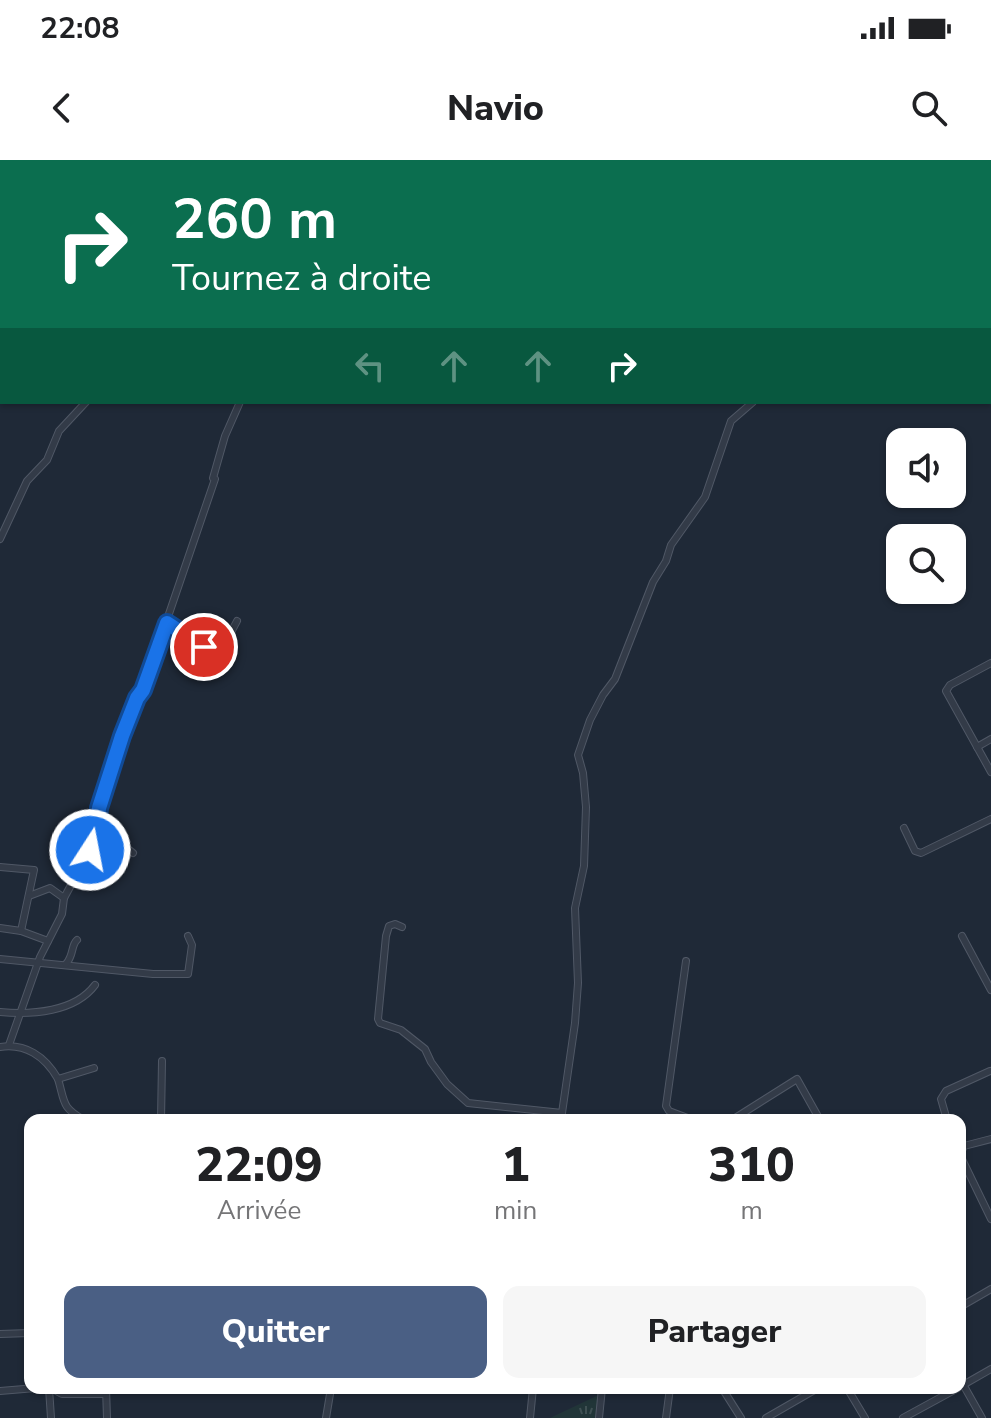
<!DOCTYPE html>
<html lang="fr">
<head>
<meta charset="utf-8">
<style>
	:root { --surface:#fff; --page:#f6f6f6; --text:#202124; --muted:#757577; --accent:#4a5f84 }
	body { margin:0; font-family:"Nunito Sans",sans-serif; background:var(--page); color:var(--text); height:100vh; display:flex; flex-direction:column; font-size:30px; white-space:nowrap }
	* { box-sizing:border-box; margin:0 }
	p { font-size:26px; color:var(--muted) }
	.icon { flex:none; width:44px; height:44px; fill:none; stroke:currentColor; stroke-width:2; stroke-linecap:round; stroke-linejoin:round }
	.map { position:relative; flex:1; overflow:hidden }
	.drawer { position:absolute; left:24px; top:954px; width:942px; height:280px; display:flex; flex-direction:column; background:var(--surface); border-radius:16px; box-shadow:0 2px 6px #0004 }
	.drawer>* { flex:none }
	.top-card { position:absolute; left:0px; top:0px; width:992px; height:244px; box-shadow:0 2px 6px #0004; background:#0b6e4f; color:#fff; overflow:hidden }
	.buttons { position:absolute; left:886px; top:268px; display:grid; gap:16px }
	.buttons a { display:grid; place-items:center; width:80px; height:80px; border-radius:16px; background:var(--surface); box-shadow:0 2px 6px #0004; font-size:40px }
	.pin { position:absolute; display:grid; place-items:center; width:68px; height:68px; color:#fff; margin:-34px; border:4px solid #fff; border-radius:50%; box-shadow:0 2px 8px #0007 }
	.me { position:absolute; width:88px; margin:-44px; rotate:11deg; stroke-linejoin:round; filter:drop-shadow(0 0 6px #0008) }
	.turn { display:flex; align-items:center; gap:28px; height:168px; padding:0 40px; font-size:36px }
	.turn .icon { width:104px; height:104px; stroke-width:2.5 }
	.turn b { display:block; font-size:56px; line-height:68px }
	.lanes { display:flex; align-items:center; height:76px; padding:0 40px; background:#0003; justify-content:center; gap:40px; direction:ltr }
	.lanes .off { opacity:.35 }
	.eta { display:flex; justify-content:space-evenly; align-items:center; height:136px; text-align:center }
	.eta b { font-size:48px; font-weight:800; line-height:56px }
	.primary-button { display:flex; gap:16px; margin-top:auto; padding:16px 40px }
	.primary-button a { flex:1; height:92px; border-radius:16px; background:var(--accent); color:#fff; font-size:32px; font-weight:800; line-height:92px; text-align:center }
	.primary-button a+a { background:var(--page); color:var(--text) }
	.status { display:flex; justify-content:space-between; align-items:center; height:56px; padding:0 40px; background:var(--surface); direction:ltr }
	.status svg { height:22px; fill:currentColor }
	header { display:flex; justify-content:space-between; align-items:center; height:104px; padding:0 40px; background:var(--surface); font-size:36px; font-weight:800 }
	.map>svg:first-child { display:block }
	.grass { fill:url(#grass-tufts) }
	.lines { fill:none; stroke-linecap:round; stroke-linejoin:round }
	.street-casing { stroke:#505866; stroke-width:8 }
	.street { stroke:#333b48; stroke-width:6 }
	.route-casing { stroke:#114b97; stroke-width:20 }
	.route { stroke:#1a73e8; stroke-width:14 }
</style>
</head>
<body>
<div class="status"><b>22:08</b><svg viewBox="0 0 49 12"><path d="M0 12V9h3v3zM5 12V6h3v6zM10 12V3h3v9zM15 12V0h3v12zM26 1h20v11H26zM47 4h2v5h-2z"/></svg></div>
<header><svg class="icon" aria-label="back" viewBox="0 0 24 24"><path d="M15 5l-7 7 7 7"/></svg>Navio<svg class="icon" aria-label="search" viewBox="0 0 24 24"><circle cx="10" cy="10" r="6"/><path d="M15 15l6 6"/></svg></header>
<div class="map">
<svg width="991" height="1258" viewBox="0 0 991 1258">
	<defs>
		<pattern id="grass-tufts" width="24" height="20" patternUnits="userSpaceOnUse" patternTransform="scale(2)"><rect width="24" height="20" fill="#213538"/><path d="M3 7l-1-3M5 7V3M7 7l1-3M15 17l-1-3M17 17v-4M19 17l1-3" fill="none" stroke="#3f5053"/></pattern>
	</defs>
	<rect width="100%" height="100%" fill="#1f2937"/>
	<path class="grass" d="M601 1234 599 1258H550Z"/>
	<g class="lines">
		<defs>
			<g id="street">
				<path d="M202 2 203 0"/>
				<path d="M0 379 27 321 47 300 59 271 86 242"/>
				<path d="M167 463 218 497 237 461"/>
				<path d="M991 503 950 525 946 531 991 612"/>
				<path d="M977 587 991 579"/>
				<path d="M904 668 915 691 921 693 991 659"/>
				<path d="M97 670 109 674 133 693"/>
				<path d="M0 707 34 710 21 771 0 768"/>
				<path d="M29 736 50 728 64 738"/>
				<path d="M402 767 395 764 389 766 386 776 378 859 380 863 401 870 425 889 431 902 447 924 468 943 562 953"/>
				<path d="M21 771 48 781"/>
				<path d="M962 776 991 830"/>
				<path d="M0 799 153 814H188L192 785 188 776"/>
				<path d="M686 801 666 946 669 951 693 960"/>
				<path d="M66 804C74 795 71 785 77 780"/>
				<path d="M0 852C32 855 75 852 95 825"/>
				<path d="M9 885 40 797 62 754 64 738 90 690 97 670 99 648 122 576 137 538 143 530 215 319 213 318 225 276 240 242"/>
				<path d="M0 887C25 883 45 896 58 919L94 908"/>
				<path d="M58 919C65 942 61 947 84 960"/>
				<path d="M161 960 162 901"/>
				<path d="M561 960 575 863 578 823 575 748 584 706 586 647 583 613 578 595 590 560 603 535 615 519 653 422 666 401 671 385 705 337 731 261 753 242"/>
				<path d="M732 960 797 919 820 960"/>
				<path d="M947 960 941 939 946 931 990 911"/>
				<path d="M991 979 964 986 960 995 991 1059"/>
				<path d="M960 1147 991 1129"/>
				<path d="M0 1174 30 1173"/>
				<path d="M960 1219 982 1258"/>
				<path d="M963 1225 991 1209"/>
				<path d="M49 1228 51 1258"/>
				<path d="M51 1228 62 1234H106"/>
				<path d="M106 1228 107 1258"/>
				<path d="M722 1228 741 1258"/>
				<path d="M847 1228 865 1258"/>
				<path d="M0 1231 36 1228"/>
				<path d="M326 1258 331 1228"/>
				<path d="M530 1258 533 1228"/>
				<path d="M599 1258 602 1228"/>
				<path d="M666 1258 670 1228"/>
				<path d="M766 1258 818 1228"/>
				<path d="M903 1258 958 1228"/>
			</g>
		</defs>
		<use href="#street" class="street-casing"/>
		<use href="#street" class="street"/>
	</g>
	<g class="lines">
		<defs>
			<path id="route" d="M90 690 97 670 99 648 122 576 137 538 143 530 167 463 204 487"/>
		</defs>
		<use href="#route" class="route-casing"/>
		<use href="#route" class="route"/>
	</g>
</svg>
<div class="buttons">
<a><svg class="icon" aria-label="sound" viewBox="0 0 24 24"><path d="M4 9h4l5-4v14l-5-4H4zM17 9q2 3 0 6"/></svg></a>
<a><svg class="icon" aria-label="search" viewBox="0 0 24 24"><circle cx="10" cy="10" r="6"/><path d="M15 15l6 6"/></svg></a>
</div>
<div class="pin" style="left:204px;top:487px;background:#d93025"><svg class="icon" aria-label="arrive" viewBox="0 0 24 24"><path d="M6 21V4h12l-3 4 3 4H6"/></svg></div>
<svg class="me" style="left:90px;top:690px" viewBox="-20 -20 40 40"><circle r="17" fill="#1a73e8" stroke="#fff" stroke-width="3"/><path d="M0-11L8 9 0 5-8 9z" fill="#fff"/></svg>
<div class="top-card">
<div class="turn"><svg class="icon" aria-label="right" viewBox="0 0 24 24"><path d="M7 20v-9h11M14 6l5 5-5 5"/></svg><div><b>260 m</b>Tournez à droite</div></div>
<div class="lanes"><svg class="icon off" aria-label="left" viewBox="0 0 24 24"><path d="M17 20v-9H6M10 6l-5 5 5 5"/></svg><svg class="icon off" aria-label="ahead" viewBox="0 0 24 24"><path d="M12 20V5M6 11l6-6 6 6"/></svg><svg class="icon off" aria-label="ahead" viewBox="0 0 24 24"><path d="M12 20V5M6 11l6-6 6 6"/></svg><svg class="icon" aria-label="right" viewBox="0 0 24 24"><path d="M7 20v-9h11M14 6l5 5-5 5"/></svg></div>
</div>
<section class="drawer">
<div class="eta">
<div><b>22:09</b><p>Arrivée</p></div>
<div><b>1</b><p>min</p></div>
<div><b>310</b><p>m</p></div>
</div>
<div class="primary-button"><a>Quitter</a><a>Partager</a></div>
</section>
</div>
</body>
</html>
